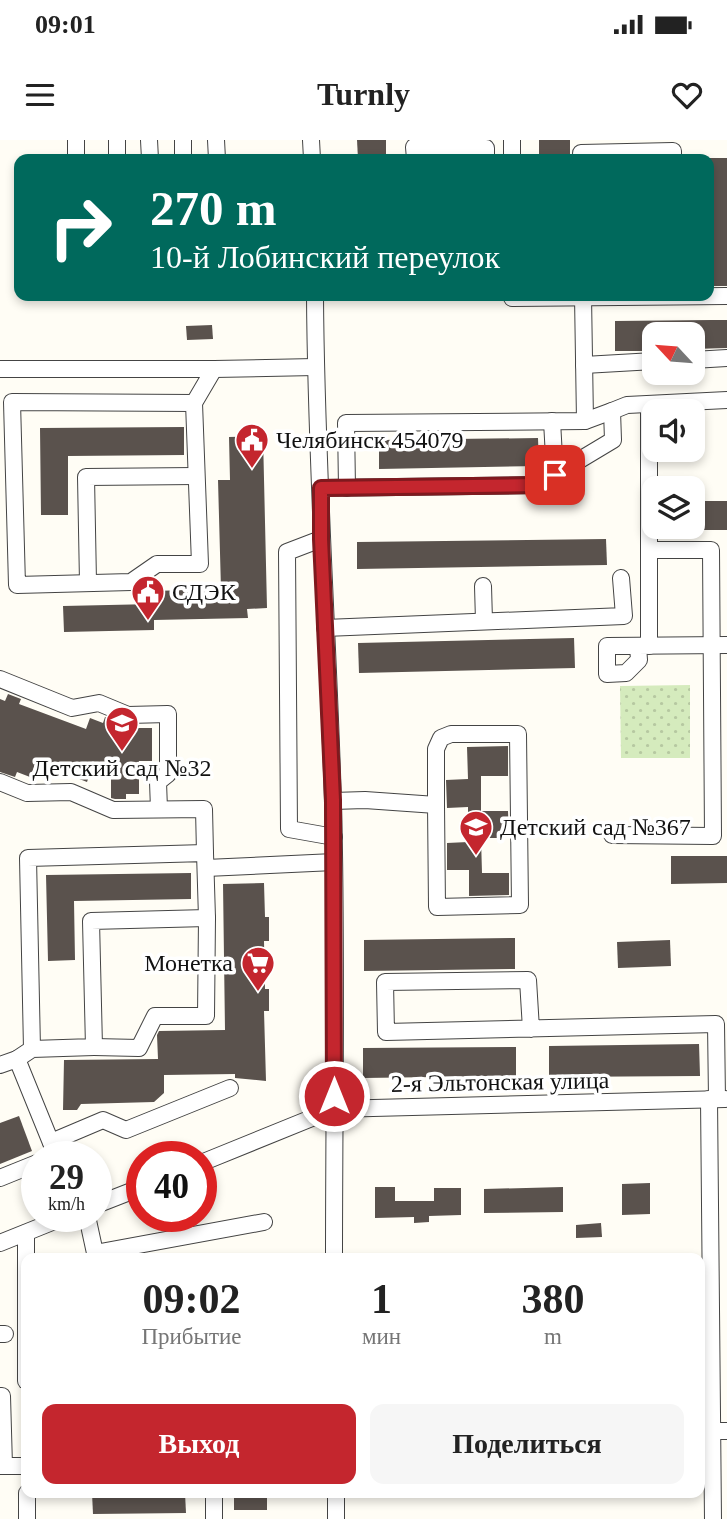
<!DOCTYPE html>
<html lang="ru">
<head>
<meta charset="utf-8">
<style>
	:root { --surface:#fff; --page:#f6f6f6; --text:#222; --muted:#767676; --accent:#c4262e }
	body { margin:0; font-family:Georgia,serif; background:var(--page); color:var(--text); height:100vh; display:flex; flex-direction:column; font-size:26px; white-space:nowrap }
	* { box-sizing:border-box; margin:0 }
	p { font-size:23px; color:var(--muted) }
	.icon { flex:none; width:38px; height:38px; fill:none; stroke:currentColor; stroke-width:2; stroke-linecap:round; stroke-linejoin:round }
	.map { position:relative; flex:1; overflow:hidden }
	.details { position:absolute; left:21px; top:1113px; width:684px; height:245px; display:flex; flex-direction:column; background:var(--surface); border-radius:14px; box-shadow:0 4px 10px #0003 }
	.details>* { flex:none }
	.top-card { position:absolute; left:14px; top:14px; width:700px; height:147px; border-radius:14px; box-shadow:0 4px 10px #0003; background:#00695c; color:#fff; overflow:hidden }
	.needle { width:46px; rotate:296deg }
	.tools { position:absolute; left:642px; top:182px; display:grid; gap:14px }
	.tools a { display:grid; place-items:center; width:63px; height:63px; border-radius:14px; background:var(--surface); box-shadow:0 4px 10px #0003; font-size:35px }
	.speed { position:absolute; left:21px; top:1001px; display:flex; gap:14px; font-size:35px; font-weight:700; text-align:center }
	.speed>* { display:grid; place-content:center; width:91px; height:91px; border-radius:50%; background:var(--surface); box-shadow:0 4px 10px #0003; line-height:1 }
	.speed small { font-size:18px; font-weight:400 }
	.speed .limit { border:10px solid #d22; background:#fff; color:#111 }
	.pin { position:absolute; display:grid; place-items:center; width:60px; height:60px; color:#fff; margin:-30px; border-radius:14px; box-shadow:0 4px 10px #0006 }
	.me { position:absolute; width:77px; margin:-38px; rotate:0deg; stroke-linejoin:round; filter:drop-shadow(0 0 5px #0008) }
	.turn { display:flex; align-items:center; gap:24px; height:147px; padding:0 21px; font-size:32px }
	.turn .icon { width:91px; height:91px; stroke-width:2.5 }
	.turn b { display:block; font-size:49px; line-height:60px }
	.eta { display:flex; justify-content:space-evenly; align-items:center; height:119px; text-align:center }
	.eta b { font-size:42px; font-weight:700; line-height:49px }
	.cta { display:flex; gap:14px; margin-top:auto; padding:14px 21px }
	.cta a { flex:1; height:80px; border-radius:14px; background:var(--accent); color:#fff; font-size:28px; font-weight:700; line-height:80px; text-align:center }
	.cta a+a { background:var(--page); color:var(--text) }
	.status { display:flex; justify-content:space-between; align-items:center; height:49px; padding:0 35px; background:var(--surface); direction:ltr }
	.status svg { height:19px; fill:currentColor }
	header { display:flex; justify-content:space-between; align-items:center; height:91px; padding:0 21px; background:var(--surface); font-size:32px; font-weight:700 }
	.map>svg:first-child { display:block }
	.grass { fill:url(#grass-dots) }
	.building { fill:#5a524d }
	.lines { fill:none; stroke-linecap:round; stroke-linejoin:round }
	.minor-casing { stroke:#444; stroke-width:18 }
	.minor { stroke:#fff; stroke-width:16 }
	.route-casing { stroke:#7f191e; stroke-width:18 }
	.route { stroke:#c4262e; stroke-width:12 }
	.labels { text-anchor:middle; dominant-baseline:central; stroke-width:7; stroke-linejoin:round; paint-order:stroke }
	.poi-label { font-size:24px; fill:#111; stroke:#fff; text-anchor:start }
	.street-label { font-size:24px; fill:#111; stroke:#fff }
</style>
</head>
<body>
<div class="status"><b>09:01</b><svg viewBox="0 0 49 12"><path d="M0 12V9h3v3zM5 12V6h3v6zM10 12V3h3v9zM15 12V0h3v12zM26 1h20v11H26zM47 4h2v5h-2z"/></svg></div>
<header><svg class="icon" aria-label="menu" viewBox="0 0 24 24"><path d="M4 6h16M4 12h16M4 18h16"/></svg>Turnly<svg class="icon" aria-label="heart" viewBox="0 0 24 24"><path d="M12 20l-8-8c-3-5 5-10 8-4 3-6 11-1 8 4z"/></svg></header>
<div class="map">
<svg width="727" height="1379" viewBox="0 0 727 1379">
	<defs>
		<pattern id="grass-dots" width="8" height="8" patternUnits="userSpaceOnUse" patternTransform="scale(1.75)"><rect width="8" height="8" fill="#d5ebbd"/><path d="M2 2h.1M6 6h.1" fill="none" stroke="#b6c8a1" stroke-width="1.8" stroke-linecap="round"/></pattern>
	</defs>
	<rect width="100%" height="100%" fill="#fffdf5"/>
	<path class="grass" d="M690 545V618H621L620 546Z"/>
	<g class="building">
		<path d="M357 0H386V19H358Z"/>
		<rect x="539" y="0" width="31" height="19"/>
		<rect x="709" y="18" width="18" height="128"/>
		<path d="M711 180H727V208L693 209V194H654V211H615V181Z"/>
		<path d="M212 185 213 199 187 200 186 186Z"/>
		<path d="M184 287V315L68 316V375H41L40 288Z"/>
		<path d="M263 296 267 468 247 469 248 478 154 480V490L64 492 63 466 154 464 153 451 221 449 218 340H230L229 297Z"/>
		<path d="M538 298 539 326 379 329V300Z"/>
		<rect x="693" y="361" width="34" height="29"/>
		<path d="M606 399 607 425 357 429V402Z"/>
		<path d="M574 498 575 528 359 533 358 503Z"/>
		<path d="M8 554 21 559 19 564 86 589 90 578 103 583 105 577 125 585H138V588H152V621H139V654H126V659H115L111 658V637L91 630 87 642 36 622 30 637 17 632 15 637 0 632V559L5 561Z"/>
		<path d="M508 606V636H481V671H508L509 698H481L482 733H509V755L469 756V730H447V703L468 702V667L447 668 446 640 468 639 467 607Z"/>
		<path d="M671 716H727V743L671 744Z"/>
		<path d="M191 733V759L74 761 75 820 48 821 46 735Z"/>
		<path d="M264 743 265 777H269V801H264L265 849H269V871H264L266 941 235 938V934L164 935V953L154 962 81 964 77 970H63L64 920 158 919 157 895 159 891 225 890 223 744Z"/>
		<path d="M515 798V829L364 831V800Z"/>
		<path d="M670 800 671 826 618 828 617 802Z"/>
		<path d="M699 904 700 936 549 937V906Z"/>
		<path d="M516 907V936L363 938V908Z"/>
		<path d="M19 976 32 1011 0 1024V983Z"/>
		<path d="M650 1043V1074L622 1075V1044Z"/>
		<path d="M375 1047H395V1061H434V1048H461V1075L429 1076V1082L414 1083V1077L375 1078Z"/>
		<path d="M563 1047V1072L484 1073V1049Z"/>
		<path d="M601 1083 602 1097 576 1098V1085Z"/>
		<path d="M92 1353H185L186 1373 93 1374Z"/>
		<rect x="234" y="1353" width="33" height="17"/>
	</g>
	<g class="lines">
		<defs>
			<g id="minor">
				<path d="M76 0V19"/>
				<path d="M117 0V19"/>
				<path d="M149 0 150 19"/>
				<path d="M183 0V19"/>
				<path d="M216 0 217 19"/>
				<path d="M311 0 312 19"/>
				<path d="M581 13 673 11V19"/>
				<path d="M415 19 414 7 486 8V19"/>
				<path d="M512 19V0"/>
				<path d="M315 156C316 325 328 494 333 663 337 815 334 967 334 1118"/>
				<path d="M512 156V158L727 156"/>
				<path d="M583 156 585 281"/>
				<path d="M693 220 727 218"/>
				<path d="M584 225 654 221"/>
				<path d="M0 229H214L315 227"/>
				<path d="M194 263 12 262 17 445 131 442 157 424H200L194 263 214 229"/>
				<path d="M649 264V506"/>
				<path d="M552 281 555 335"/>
				<path d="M321 348 538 345 613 300 612 271 627 265 727 260"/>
				<path d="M347 348 346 283 585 281 612 271"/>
				<path d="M321 399 287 412 289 689 334 697"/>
				<path d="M88 442 86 337 196 336"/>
				<path d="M483 446 484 481"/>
				<path d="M325 488 624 476 621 438"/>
				<path d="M638 506 639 520 626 533 607 534V506L727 505"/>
				<path d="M0 539 72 568 99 563 128 575 168 574V634L158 642 159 669"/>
				<path d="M0 642 27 653 71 652 113 670 204 669 205 713"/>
				<path d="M333 661 365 660 436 665 437 767 520 765 518 594H451L441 598 436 609V665"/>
				<path d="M612 695 713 696 711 410H649"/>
				<path d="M206 728 334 722"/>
				<path d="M531 889 528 840 385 842 386 892 716 884 717 959"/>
				<path d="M94 907 139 908 155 876H206L207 778"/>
				<path d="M17 919 32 909 94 907 91 781 207 778 205 713 28 718 32 909"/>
				<path d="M0 925 17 919 56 1015 53 1017"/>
				<path d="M709 959 713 1379"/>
				<path d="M51 1002 103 980 126 990 230 948"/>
				<path d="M201 1023 334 969 725 959"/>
				<path d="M0 1038 37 1023"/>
				<path d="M96 1065 142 1047"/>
				<path d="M87 1076 95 1113 264 1082"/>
				<path d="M26 1093V1241"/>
				<path d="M0 1103 67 1076"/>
				<path d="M0 1194H5"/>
				<path d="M0 1256H2L4 1326"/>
				<path d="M700 1291H727"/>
				<path d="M0 1326H26"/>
				<path d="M27 1353V1379"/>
				<path d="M214 1353V1379"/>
				<path d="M336 1353V1379"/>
			</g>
		</defs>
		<use href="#minor" class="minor-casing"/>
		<use href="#minor" class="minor"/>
	</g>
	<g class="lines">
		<defs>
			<path id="route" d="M334 956 333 660 321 399V348L538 345 555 335"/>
		</defs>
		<use href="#route" class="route-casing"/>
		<use href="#route" class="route"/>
	</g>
	<defs>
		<symbol id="civic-pin" viewBox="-11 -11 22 30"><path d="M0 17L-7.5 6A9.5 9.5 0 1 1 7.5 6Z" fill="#c4262e" stroke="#fff"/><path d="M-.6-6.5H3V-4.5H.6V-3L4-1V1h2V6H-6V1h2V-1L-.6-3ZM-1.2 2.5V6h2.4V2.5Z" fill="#fff"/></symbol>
		<symbol id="school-pin" viewBox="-11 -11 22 30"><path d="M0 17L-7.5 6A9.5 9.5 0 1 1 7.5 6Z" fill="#c4262e" stroke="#fff"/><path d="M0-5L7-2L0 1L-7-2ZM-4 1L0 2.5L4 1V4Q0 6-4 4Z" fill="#fff"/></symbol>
		<symbol id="supermarket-pin" viewBox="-11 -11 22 30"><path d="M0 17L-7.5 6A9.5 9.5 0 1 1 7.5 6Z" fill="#c4262e" stroke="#fff"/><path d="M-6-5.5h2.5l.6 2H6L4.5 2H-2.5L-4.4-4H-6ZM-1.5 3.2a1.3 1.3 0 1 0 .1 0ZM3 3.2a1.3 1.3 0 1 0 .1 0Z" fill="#fff"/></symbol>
	</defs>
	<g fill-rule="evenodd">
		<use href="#civic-pin" x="233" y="281" width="38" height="52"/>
		<use href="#civic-pin" x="129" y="433" width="38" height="52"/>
		<use href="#school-pin" x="103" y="564" width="38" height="52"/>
		<use href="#school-pin" x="457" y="668" width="38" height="52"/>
		<use href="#supermarket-pin" x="239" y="804" width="38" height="52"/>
	</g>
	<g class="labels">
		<g class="poi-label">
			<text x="276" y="300">Челябинск 454079</text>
			<text x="172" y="452">СДЭК</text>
			<text x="122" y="628" text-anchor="middle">Детский сад №32</text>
			<text x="500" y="687">Детский сад №367</text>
			<text x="233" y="823" text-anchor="end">Монетка</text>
		</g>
		<g class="street-label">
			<text transform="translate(500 942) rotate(-1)">2-я Эльтонская улица</text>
		</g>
	</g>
</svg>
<div class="tools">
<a><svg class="needle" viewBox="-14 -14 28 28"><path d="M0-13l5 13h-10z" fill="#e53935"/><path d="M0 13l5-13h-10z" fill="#767676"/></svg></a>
<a><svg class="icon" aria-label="sound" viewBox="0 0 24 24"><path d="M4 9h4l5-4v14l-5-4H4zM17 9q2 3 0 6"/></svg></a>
<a><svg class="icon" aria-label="layers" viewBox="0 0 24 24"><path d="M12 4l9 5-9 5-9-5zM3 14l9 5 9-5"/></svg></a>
</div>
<div class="speed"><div>29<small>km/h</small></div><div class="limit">40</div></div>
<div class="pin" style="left:555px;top:335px;background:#d93025"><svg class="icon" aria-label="arrive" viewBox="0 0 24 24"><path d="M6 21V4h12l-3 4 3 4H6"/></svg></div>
<svg class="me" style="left:334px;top:956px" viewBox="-20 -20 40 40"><circle r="17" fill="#c4262e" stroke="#fff" stroke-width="3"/><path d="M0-11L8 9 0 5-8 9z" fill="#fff"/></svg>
<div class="top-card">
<div class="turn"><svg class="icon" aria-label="right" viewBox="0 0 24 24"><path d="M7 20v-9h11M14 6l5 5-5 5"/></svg><div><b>270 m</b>10-й Лобинский переулок</div></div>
</div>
<section class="details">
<div class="eta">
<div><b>09:02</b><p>Прибытие</p></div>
<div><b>1</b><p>мин</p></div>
<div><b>380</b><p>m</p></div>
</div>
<div class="cta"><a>Выход</a><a>Поделиться</a></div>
</section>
</div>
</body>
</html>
